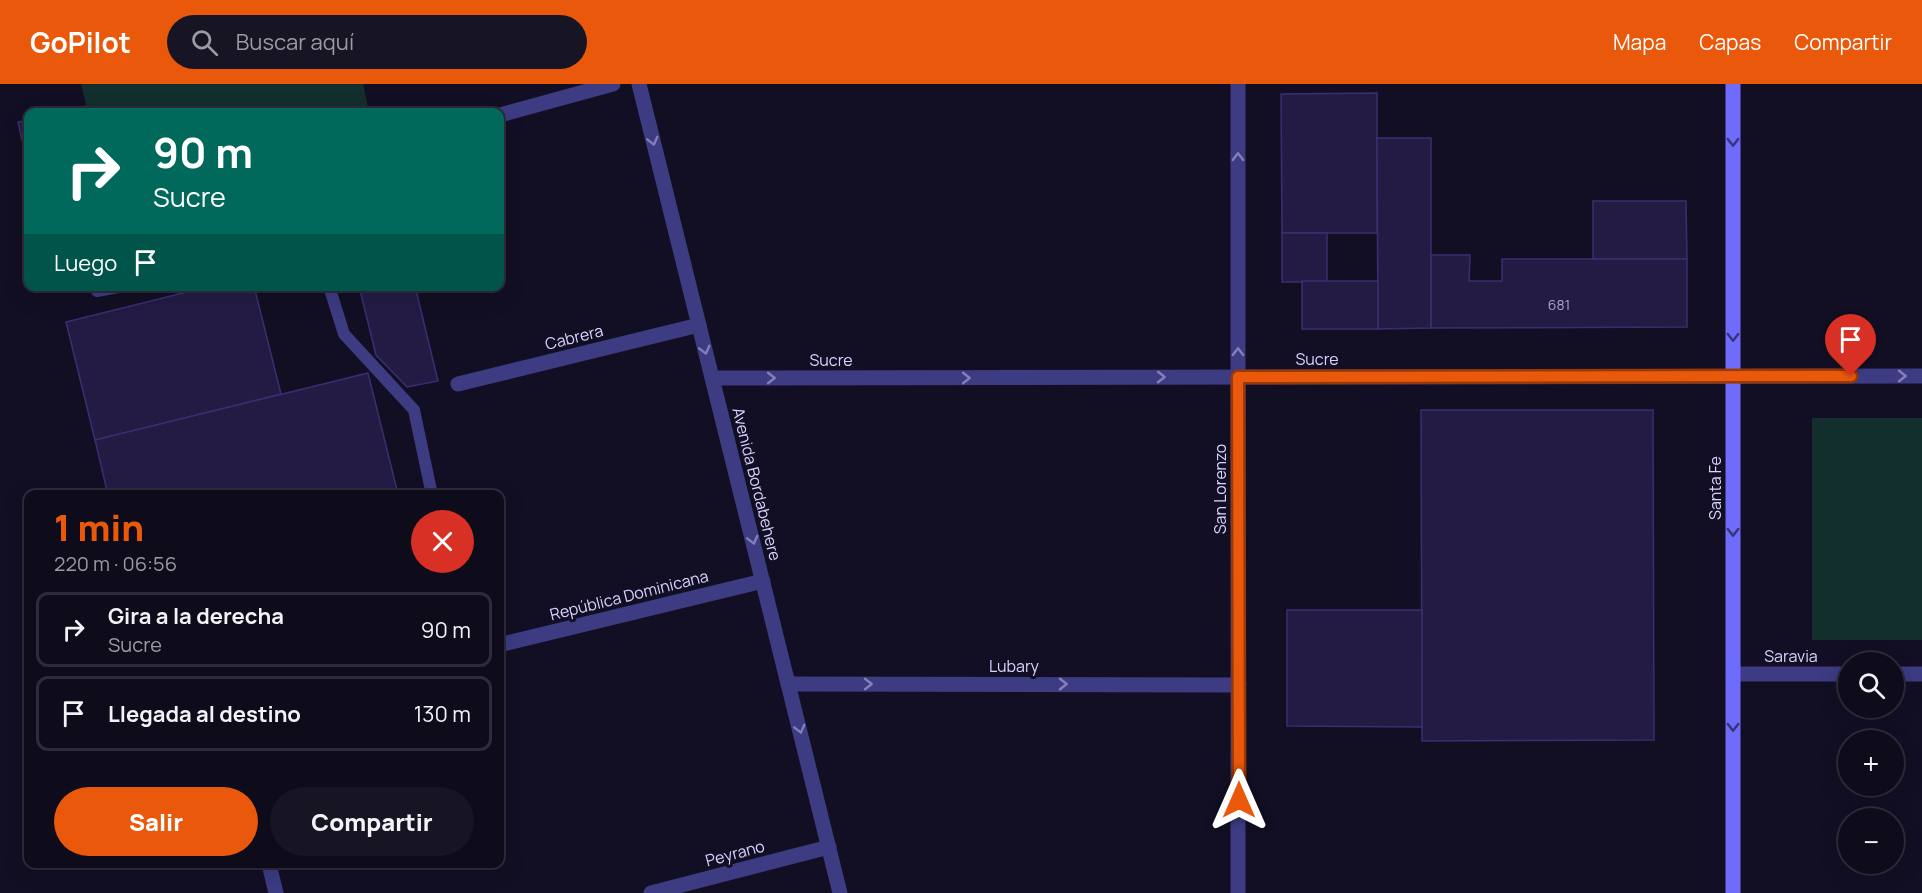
<!DOCTYPE html>
<html lang="es">
<head>
<meta charset="utf-8">
<style>
	:root { --surface:#0e0b1b; --page:#171424; --text:#f1f3f6; --muted:#9b9ba3; --line:#2e2b3a; --accent:#ea580c }
	body { margin:0; font-family:Manrope,sans-serif; background:var(--page); color:var(--text); height:100vh; display:flex; flex-direction:column; font-size:22px; white-space:nowrap }
	* { box-sizing:border-box; margin:0 }
	p { font-size:20px; color:var(--muted) }
	.icon { flex:none; width:33px; height:33px; fill:none; stroke:currentColor; stroke-width:2; stroke-linecap:round; stroke-linejoin:round }
	.map { position:relative; flex:1; overflow:hidden }
	.sheet { position:absolute; left:24px; top:406px; width:480px; height:378px; display:flex; flex-direction:column; background:var(--surface); border-radius:12px; box-shadow:0 6px 24px #0002,0 0 0 2px var(--line) }
	.sheet>* { flex:none }
	.guide { position:absolute; left:24px; top:24px; width:480px; height:183px; border-radius:12px; box-shadow:0 6px 24px #0002,0 0 0 2px var(--line); background:#00695c; color:#fff; overflow:hidden }
	.buttons { position:absolute; left:1838px; top:568px; display:grid; gap:12px }
	.buttons a { display:grid; place-items:center; width:66px; height:66px; border-radius:50%; background:var(--surface); box-shadow:0 6px 24px #0002,0 0 0 2px var(--line); font-size:30px }
	.pin { position:absolute; display:grid; place-items:center; width:51px; height:51px; color:#fff; margin:-62px -26px; border-radius:50% 50% 50% 0; rotate:-45deg; box-shadow:0 0 6px #0007 }
	.pin .icon { rotate:45deg }
	.me { position:absolute; width:66px; margin:-33px; rotate:0deg; stroke-linejoin:round; filter:drop-shadow(0 0 4px #0008) }
	.turn { display:flex; align-items:center; gap:21px; height:126px; padding:0 30px; font-size:27px }
	.turn .icon { width:78px; height:78px; stroke-width:2.5 }
	.turn b { display:block; font-size:42px; line-height:51px }
	.then { display:flex; align-items:center; height:57px; padding:0 30px; background:#0003; gap:12px; font-size:22px }
	.round { display:grid; place-items:center; flex:none; width:63px; height:63px; border-radius:32px; background:var(--page) }
	.summary { display:flex; align-items:center; justify-content:space-between; height:102px; padding:0 30px }
	h1 { font-size:36px; font-weight:800; line-height:45px; color:var(--accent) }
	.primary-button { display:flex; gap:12px; margin-top:auto; padding:12px 30px }
	.primary-button a { flex:1; height:69px; border-radius:36px; background:var(--accent); color:#fff; font-size:24px; font-weight:800; line-height:69px; text-align:center }
	.primary-button a+a { background:var(--page); color:var(--text) }
	ul { padding:0; list-style:none }
	li { display:flex; align-items:center; gap:18px; height:75px; margin:0 12px 9px; padding:0 18px; border:3px solid var(--line); border-radius:12px }
	li div { flex:1 }
	li b { display:block; font-size:22px }
	li em { font-style:normal }
	header { display:flex; align-items:center; gap:36px; box-sizing:border-box; height:84px; padding:0 30px; background:var(--accent); color:#fff }
	header strong { font-size:28px }
	nav { display:flex; gap:33px; margin-inline-start:auto; font-size:21px }
	.search { width:420px; height:54px; background:var(--page); display:flex; align-items:center; gap:15px; box-sizing:border-box; padding:0 21px; border-radius:33px; color:var(--muted); font-size:22px }
	.map>svg:first-child { display:block }
	.green { fill:#122e2d }
	.building { fill:#241b45; stroke:#3b2e70; stroke-width:1.5 }
	.lines { fill:none; stroke-linecap:round; stroke-linejoin:round }
	.lane { stroke:#3d3b82; stroke-width:12 }
	.street { stroke:#3d3b82; stroke-width:15 }
	.secondary { stroke:#6f6cfc; stroke-width:15 }
	.oneway { stroke:#837fba }
	.oneway2 { stroke:#37347a }
	.route-casing { stroke:#983908; stroke-width:15 }
	.route { stroke:#ea580c; stroke-width:10 }
	.labels { text-anchor:middle; dominant-baseline:central; stroke-width:6; stroke-linejoin:round; paint-order:stroke }
	.number-label { font-size:14px; fill:#aba5d0 }
	.street-label { font-size:16px; fill:#d8d3fe; stroke:#120f24 }
</style>
</head>
<body>
<header>
<strong>GoPilot</strong>
<div class="search"><svg class="icon" aria-label="search" viewBox="0 0 24 24"><circle cx="10" cy="10" r="6"/><path d="M15 15l6 6"/></svg>Buscar aquí</div>
<nav><a>Mapa</a><a>Capas</a><a>Compartir</a></nav>
</header>
<div class="map">
<svg width="1922" height="809" viewBox="0 0 1922 809">
	<rect width="100%" height="100%" fill="#120f24"/>
	<g class="green">
		<path d="M81 0H363L369 28H88Z"/>
		<rect x="1812" y="334" width="110" height="222"/>
	</g>
	<g class="building">
		<path d="M1377 9V149H1282L1281 10Z"/>
		<path d="M86 22 88 28H58Z"/>
		<path d="M28 36V82L18 38Z"/>
		<path d="M1377 54H1431V244L1378 245Z"/>
		<path d="M1593 117H1686L1687 175H1593Z"/>
		<rect x="1282" y="149" width="45" height="49"/>
		<path d="M1431 171H1470L1469 197H1502V175H1687V243L1431 244Z"/>
		<rect x="1302" y="197" width="76" height="48"/>
		<path d="M211 202H254L281 310 95 356 66 238Z"/>
		<path d="M359 202H415L438 297 407 303 376 271Z"/>
		<path d="M368 289 397 406 378 411H108L95 356Z"/>
		<path d="M1421 326H1653L1654 656 1422 657Z"/>
		<path d="M1287 526H1422V643L1287 642Z"/>
	</g>
	<g class="lines">
		<g class="lane">
			<path d="M329 202 344 250 414 326 432 411"/>
			<path d="M97 207 124 202"/>
		</g>
		<g class="street">
			<path d="M639 0 840 809"/>
			<path d="M1238 0V809"/>
			<path d="M500 31 613 0"/>
			<path d="M712 294 1922 292"/>
			<path d="M458 300 699 241"/>
			<path d="M503 560 763 497"/>
			<path d="M1733 590H1848"/>
			<path d="M1893 590H1922"/>
			<path d="M788 600 1239 601"/>
			<path d="M269 780 276 809"/>
			<path d="M651 809 829 763"/>
		</g>
		<path class="secondary" d="M1733 809V0"/>
	</g>
	<defs><path id="oneway-chevron" d="M-2-3.5L2.5 0L-2 3.5" fill="none" stroke-width="1.6" stroke-linecap="round" stroke-linejoin="round" transform="scale(1.5)"/></defs>
	<g class="oneway">
		<use href="#oneway-chevron" transform="translate(653 57) rotate(76)"/>
		<use href="#oneway-chevron" transform="translate(1238 73) rotate(-90)"/>
		<use href="#oneway-chevron" transform="translate(705 266) rotate(76)"/>
		<use href="#oneway-chevron" transform="translate(1238 268) rotate(-90)"/>
		<use href="#oneway-chevron" transform="translate(1902 292)"/>
		<use href="#oneway-chevron" transform="translate(1161 293)"/>
		<use href="#oneway-chevron" transform="translate(771 294)"/>
		<use href="#oneway-chevron" transform="translate(966 294)"/>
		<use href="#oneway-chevron" transform="translate(753 456) rotate(76)"/>
		<use href="#oneway-chevron" transform="translate(868 600)"/>
		<use href="#oneway-chevron" transform="translate(1063 600)"/>
		<use href="#oneway-chevron" transform="translate(800 645) rotate(76)"/>
	</g>
	<g class="oneway2">
		<use href="#oneway-chevron" transform="translate(1733 58) rotate(90)"/>
		<use href="#oneway-chevron" transform="translate(1733 253) rotate(90)"/>
		<use href="#oneway-chevron" transform="translate(1733 448) rotate(90)"/>
		<use href="#oneway-chevron" transform="translate(1733 643) rotate(90)"/>
	</g>
	<g class="lines">
		<defs>
			<path id="route" d="M1239 716 1238 293 1851 292"/>
		</defs>
		<use href="#route" class="route-casing"/>
		<use href="#route" class="route"/>
	</g>
	<g class="labels">
		<g class="number-label">
			<text x="1559" y="220">681</text>
		</g>
		<g class="street-label">
			<text transform="translate(574 253) rotate(-14)">Cabrera</text>
			<text x="1317" y="275">Sucre</text>
			<text x="831" y="276">Sucre</text>
			<text transform="translate(757 400) rotate(76)">Avenida Bordabehere</text>
			<text transform="translate(1715 404) rotate(-90)">Santa Fe</text>
			<text transform="translate(1220 405) rotate(-90)">San Lorenzo</text>
			<text transform="translate(629 511) rotate(-14)">República Dominicana</text>
			<text x="1791" y="572">Saravia</text>
			<text x="1014" y="582">Lubary</text>
			<text transform="translate(735 769) rotate(-15)">Peyrano</text>
		</g>
	</g>
</svg>
<div class="buttons">
<a><svg class="icon" aria-label="search" viewBox="0 0 24 24"><circle cx="10" cy="10" r="6"/><path d="M15 15l6 6"/></svg></a>
<a>+</a>
<a>−</a>
</div>
<div class="pin" style="left:1851px;top:292px;background:#d93025"><svg class="icon" aria-label="arrive" viewBox="0 0 24 24"><path d="M6 21V4h12l-3 4 3 4H6"/></svg></div>
<svg class="me" style="left:1239px;top:716px" viewBox="-20 -20 40 40"><path d="M0-17L14 15 0 8-14 15z" fill="#ea580c" stroke="#fff" stroke-width="4"/></svg>
<div class="guide">
<div class="turn"><svg class="icon" aria-label="right" viewBox="0 0 24 24"><path d="M7 20v-9h11M14 6l5 5-5 5"/></svg><div><b>90 m</b>Sucre</div></div>
<div class="then">Luego<svg class="icon" aria-label="arrive" viewBox="0 0 24 24"><path d="M6 21V4h12l-3 4 3 4H6"/></svg></div>
</div>
<section class="sheet">
<div class="summary"><div><h1>1 min</h1><p>220 m · 06:56</p></div><a class="round" style="background:#d93025;color:#fff"><svg class="icon" aria-label="close" viewBox="0 0 24 24"><path d="M6 6l12 12M18 6L6 18"/></svg></a></div>
<ul>
<li><svg class="icon" aria-label="right" viewBox="0 0 24 24"><path d="M7 20v-9h11M14 6l5 5-5 5"/></svg><div><b>Gira a la derecha</b><p>Sucre</p></div><em>90 m</em></li>
<li><svg class="icon" aria-label="arrive" viewBox="0 0 24 24"><path d="M6 21V4h12l-3 4 3 4H6"/></svg><div><b>Llegada al destino</b></div><em>130 m</em></li>
</ul>
<div class="primary-button"><a>Salir</a><a>Compartir</a></div>
</section>
</div>
</body>
</html>
